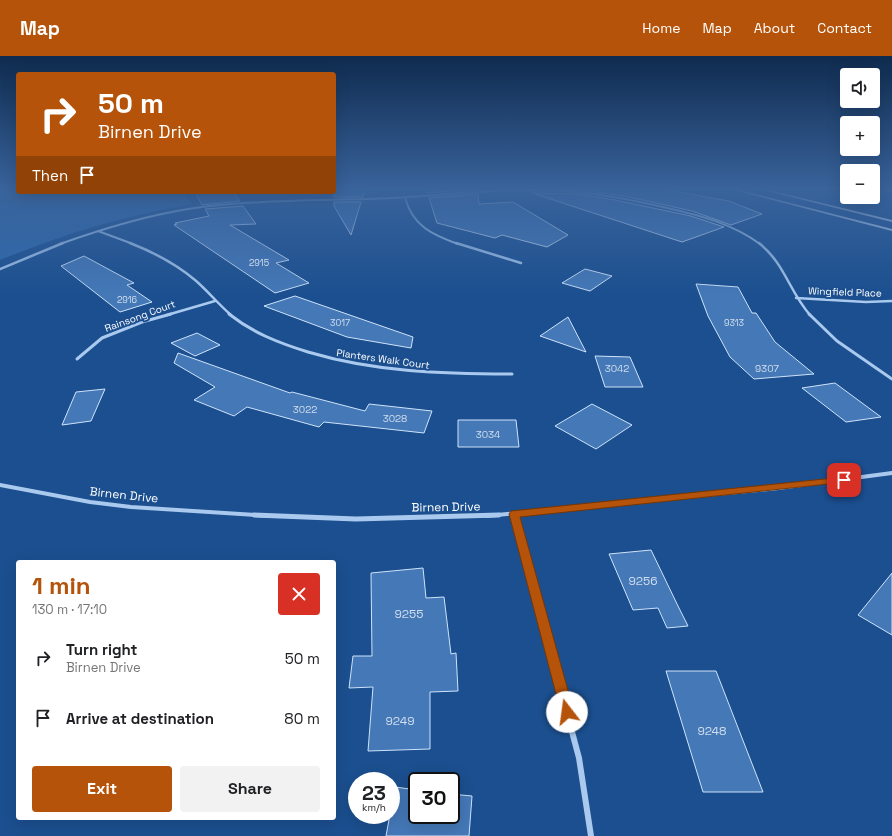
<!DOCTYPE html>
<html lang="en">
<head>
<meta charset="utf-8">
<style>
	:root { --surface:#fff; --page:#f2f2f2; --text:#202124; --muted:#757577; --accent:#b45309 }
	body { margin:0; font-family:"Space Grotesk",sans-serif; background:var(--page); color:var(--text); height:100vh; display:flex; flex-direction:column; font-size:15px; white-space:nowrap }
	* { box-sizing:border-box; margin:0 }
	p { font-size:13px; color:var(--muted) }
	.icon { flex:none; width:22px; height:22px; fill:none; stroke:currentColor; stroke-width:2; stroke-linecap:round; stroke-linejoin:round }
	.map { position:relative; flex:1; overflow:hidden }
	.panel { position:absolute; left:16px; top:504px; width:320px; height:260px; display:flex; flex-direction:column; background:var(--surface); border-radius:4px; box-shadow:0 4px 16px #0002 }
	.panel>* { flex:none }
	.hud { position:absolute; left:16px; top:16px; width:320px; height:122px; border-radius:4px; box-shadow:0 4px 16px #0002; background:#b45309; color:#fff; overflow:hidden }
	.buttons { position:absolute; left:840px; top:12px; display:grid; gap:8px }
	.buttons a { display:grid; place-items:center; width:40px; height:40px; border-radius:4px; background:var(--surface); box-shadow:0 4px 16px #0002; font-size:20px }
	.speed { position:absolute; left:348px; top:716px; display:flex; gap:8px; font-size:20px; font-weight:700; text-align:center }
	.speed>* { display:grid; place-content:center; width:52px; height:52px; border-radius:50%; background:var(--surface); box-shadow:0 4px 16px #0002; line-height:1 }
	.speed small { font-size:10px; font-weight:400 }
	.speed .limit { border:2px solid #111; border-radius:6px; background:#fff; color:#111 }
	.pin { position:absolute; display:grid; place-items:center; width:34px; height:34px; color:#fff; margin:-17px; border-radius:8px; box-shadow:0 2px 6px #0006 }
	.me { position:absolute; width:44px; margin:-22px; rotate:345deg; stroke-linejoin:round; filter:drop-shadow(0 0 3px #0008) }
	.turn { display:flex; align-items:center; gap:14px; height:84px; padding:0 16px; font-size:18px }
	.turn .icon { width:52px; height:52px; stroke-width:2.5 }
	.turn b { display:block; font-size:28px; line-height:34px }
	.then { display:flex; align-items:center; height:38px; padding:0 16px; background:#0003; gap:8px; font-size:15px }
	.round { display:grid; place-items:center; flex:none; width:42px; height:42px; border-radius:4px; background:var(--page) }
	.headline { display:flex; align-items:center; justify-content:space-between; height:68px; padding:0 16px }
	h1 { font-size:24px; font-weight:600; line-height:30px; color:var(--accent) }
	.primary-button { display:flex; gap:8px; margin-top:auto; padding:8px 16px }
	.primary-button a { flex:1; height:46px; border-radius:4px; background:var(--accent); color:#fff; font-size:16px; font-weight:600; line-height:46px; text-align:center }
	.primary-button a+a { background:var(--page); color:var(--text) }
	ul { padding:0; list-style:none }
	li { display:flex; align-items:center; gap:12px; height:60px; padding:0 16px }
	li div { flex:1 }
	li b { display:block; font-size:15px }
	li em { font-style:normal }
	header { display:flex; align-items:center; gap:24px; box-sizing:border-box; height:56px; padding:0 20px; background:var(--accent); color:#fff }
	header strong { font-size:19px }
	nav { display:flex; gap:22px; margin-inline-start:auto; font-size:14px }
	.map>svg:first-child { display:block }
	.green { fill:#2e69ad }
	.building { fill:#4478b7; stroke:#cfe3fa }
	.lines { fill:none; stroke-linecap:round; stroke-linejoin:round }
	.lane { stroke:#a9c9ee; stroke-width:1.5 }
	.street-far5 { stroke:#a9c9ee; stroke-width:2 }
	.street-far4 { stroke:#a9c9ee; stroke-width:2.5 }
	.street-far3 { stroke:#a9c9ee; stroke-width:3 }
	.street-far2 { stroke:#a9c9ee; stroke-width:4 }
	.street-far1 { stroke:#a9c9ee; stroke-width:5 }
	.street { stroke:#a9c9ee; stroke-width:6 }
	.secondary { fill:#d6e6fa; fill-rule:evenodd }
	.route { fill:#b45309; stroke:#753606 }
	.labels { text-anchor:middle; dominant-baseline:central; stroke-width:4; stroke-linejoin:round; paint-order:stroke }
	.far-number-label { font-size:9px; fill:#d0dded }
	.far-street-label { font-size:10px; fill:#fff; stroke:#1b4f8f }
	.number-label { font-size:10px; fill:#d0dded }
	.street-label { font-size:12px; fill:#fff; stroke:#1b4f8f }
	.near-number-label { font-size:12px; fill:#d0dded }
</style>
</head>
<body>
<header>
<strong>Map</strong>
<nav><a>Home</a><a>Map</a><a>About</a><a>Contact</a></nav>
</header>
<div class="map">
<svg width="892" height="780" viewBox="0 0 892 780">
	<rect width="100%" height="100%" fill="#1b4f8f"/>
	<path class="green" d="M0 132H18V136H182L192 148C123 160 64 178 0 204Z"/>
	<g class="building">
		<path d="M334 132H366L363 141H334Z"/>
		<path d="M425 132H478V133L427 137Z"/>
		<path d="M549 132H656L729 145 762 158 731 169 692 155 629 141 590 135Z"/>
		<path d="M195 136H233L240 145 202 149Z"/>
		<path d="M532 137 577 138 615 144 691 160 724 171 682 186Z"/>
		<path d="M478 138 479 148 513 146 568 179 547 191 502 179 495 182 437 167 429 142Z"/>
		<path d="M334 146H361L351 179 334 150Z"/>
		<path d="M243 150 256 168 230 169 289 204 276 207 309 227 275 237 174 169 177 168 175 167 209 160 205 153Z"/>
		<path d="M84 200 134 227 127 229 152 246 120 256 61 210Z"/>
		<path d="M585 213 612 220 590 235 562 227Z"/>
		<path d="M696 228 738 231 752 257H756L775 286 814 318 754 323 730 301 708 260Z"/>
		<path d="M295 240 413 281 411 292 347 281 264 250Z"/>
		<path d="M568 261 586 296 540 280Z"/>
		<path d="M197 277 220 289 195 300 171 287Z"/>
		<path d="M178 297 290 337 292 336 365 355 369 348 432 355 424 377 324 366 319 371 247 351 234 360 194 344 215 331 174 307Z"/>
		<path d="M595 300 630 301 643 331H605Z"/>
		<path d="M835 327 881 361 846 366 802 332Z"/>
		<path d="M105 333 91 365 62 369 76 336Z"/>
		<path d="M592 348 632 369 596 393 555 370Z"/>
		<path d="M458 364H516L519 391H458Z"/>
		<path d="M651 494 678 550 688 570 667 572 658 552 633 554 609 498Z"/>
		<path d="M423 512 426 542 444 541 451 598 456 597 458 635 430 636V693L368 695 373 631 349 632 353 600H372L371 517Z"/>
		<path d="M892 517V579L858 559Z"/>
		<path d="M666 615H716L763 736H703Z"/>
		<path d="M395 731 417 734V759H451V738L472 740 469 780H386Z"/>
	</g>
	<g class="lines">
		<path class="lane" d="M877 132 892 135"/>
		<g class="street-far5">
			<path d="M405 141C412 170 433 179 458 188"/>
			<path d="M98 175 133 188"/>
			<path d="M60 188C102 173 144 160 188 153 255 143 324 145 392 142 449 139 507 131 564 135 599 137 633 144 667 152 699 159 733 168 760 188"/>
		</g>
		<g class="street-far4">
			<path d="M130 187C153 196 176 208 195 224 208 235 218 248 231 259"/>
			<path d="M456 187 521 207"/>
			<path d="M759 187C785 208 789 235 810 259"/>
			<path d="M0 213 63 187"/>
			<path d="M796 242 866 246 892 245"/>
			<path d="M167 259 215 245"/>
		</g>
		<g class="street-far3">
			<path d="M229 258C253 277 279 287 308 296 375 316 443 318 512 318"/>
			<path d="M809 258 837 285 892 323"/>
			<path d="M77 303 102 282 142 266 171 258"/>
		</g>
		<g class="street-far2">
			<path d="M0 429 90 446 131 451 270 460"/>
			<path d="M514 458 515 460"/>
			<path d="M486 460 779 432 892 417"/>
		</g>
		<g class="street-far1">
			<path d="M254 459 356 463 499 459"/>
			<path d="M514 459 552 602"/>
		</g>
		<path class="street" d="M552 601 579 702 591 780"/>
		<g class="secondary">
			<path d="M726 132H732L892 173V175Z"/>
			<path d="M755 132H761L892 164V166Z"/>
		</g>
	</g>
	<linearGradient id="sky" x2="0" y2="1"><stop stop-color="#0f2b4f"/><stop offset="0.55" stop-color="#39639b"/><stop offset="1" stop-color="#39639b" stop-opacity="0"/></linearGradient>
	<rect width="892" height="241" fill="url(#sky)"/>
	<path class="route" d="M844 421 848 424 847 426 520 461 574 656 572 661 567 663 562 661 509 458 511 455Z"/>
	<g class="labels">
		<g class="far-number-label">
			<text x="259" y="207">2915</text>
			<text x="127" y="244">2916</text>
			<text x="340" y="267">3017</text>
			<text x="734" y="267">9313</text>
		</g>
		<g class="far-street-label">
			<text transform="translate(845 236) rotate(2)">Wingfield Place</text>
			<text transform="translate(140 260) rotate(-20)">Rainsong Court</text>
			<text transform="translate(383 303) rotate(8)">Planters Walk Court</text>
		</g>
		<g class="number-label">
			<text x="617" y="312">3042</text>
			<text x="767" y="312">9307</text>
			<text x="305" y="353">3022</text>
			<text x="395" y="362">3028</text>
			<text x="488" y="378">3034</text>
		</g>
		<g class="street-label">
			<text transform="translate(124 439) rotate(6)">Birnen Drive</text>
			<text transform="translate(446 451) rotate(-1)">Birnen Drive</text>
		</g>
		<g class="near-number-label">
			<text x="643" y="525">9256</text>
			<text x="409" y="558">9255</text>
			<text x="400" y="665">9249</text>
			<text x="712" y="675">9248</text>
		</g>
	</g>
</svg>
<div class="buttons">
<a><svg class="icon" aria-label="sound" viewBox="0 0 24 24"><path d="M4 9h4l5-4v14l-5-4H4zM17 9q2 3 0 6"/></svg></a>
<a>+</a>
<a>−</a>
</div>
<div class="speed"><div>23<small>km/h</small></div><div class="limit">30</div></div>
<div class="pin" style="left:844px;top:424px;background:#d93025"><svg class="icon" aria-label="arrive" viewBox="0 0 24 24"><path d="M6 21V4h12l-3 4 3 4H6"/></svg></div>
<svg class="me" style="left:567px;top:656px" viewBox="-20 -20 40 40"><circle r="19" fill="#fff"/><path d="M0-13L10 11 0 6-10 11z" fill="#b45309"/></svg>
<div class="hud">
<div class="turn"><svg class="icon" aria-label="right" viewBox="0 0 24 24"><path d="M7 20v-9h11M14 6l5 5-5 5"/></svg><div><b>50 m</b>Birnen Drive</div></div>
<div class="then">Then<svg class="icon" aria-label="arrive" viewBox="0 0 24 24"><path d="M6 21V4h12l-3 4 3 4H6"/></svg></div>
</div>
<section class="panel">
<div class="headline"><div><h1>1 min</h1><p>130 m · 17:10</p></div><a class="round" style="background:#d93025;color:#fff"><svg class="icon" aria-label="close" viewBox="0 0 24 24"><path d="M6 6l12 12M18 6L6 18"/></svg></a></div>
<ul>
<li><svg class="icon" aria-label="right" viewBox="0 0 24 24"><path d="M7 20v-9h11M14 6l5 5-5 5"/></svg><div><b>Turn right</b><p>Birnen Drive</p></div><em>50 m</em></li>
<li><svg class="icon" aria-label="arrive" viewBox="0 0 24 24"><path d="M6 21V4h12l-3 4 3 4H6"/></svg><div><b>Arrive at destination</b></div><em>80 m</em></li>
</ul>
<div class="primary-button"><a>Exit</a><a>Share</a></div>
</section>
</div>
</body>
</html>
